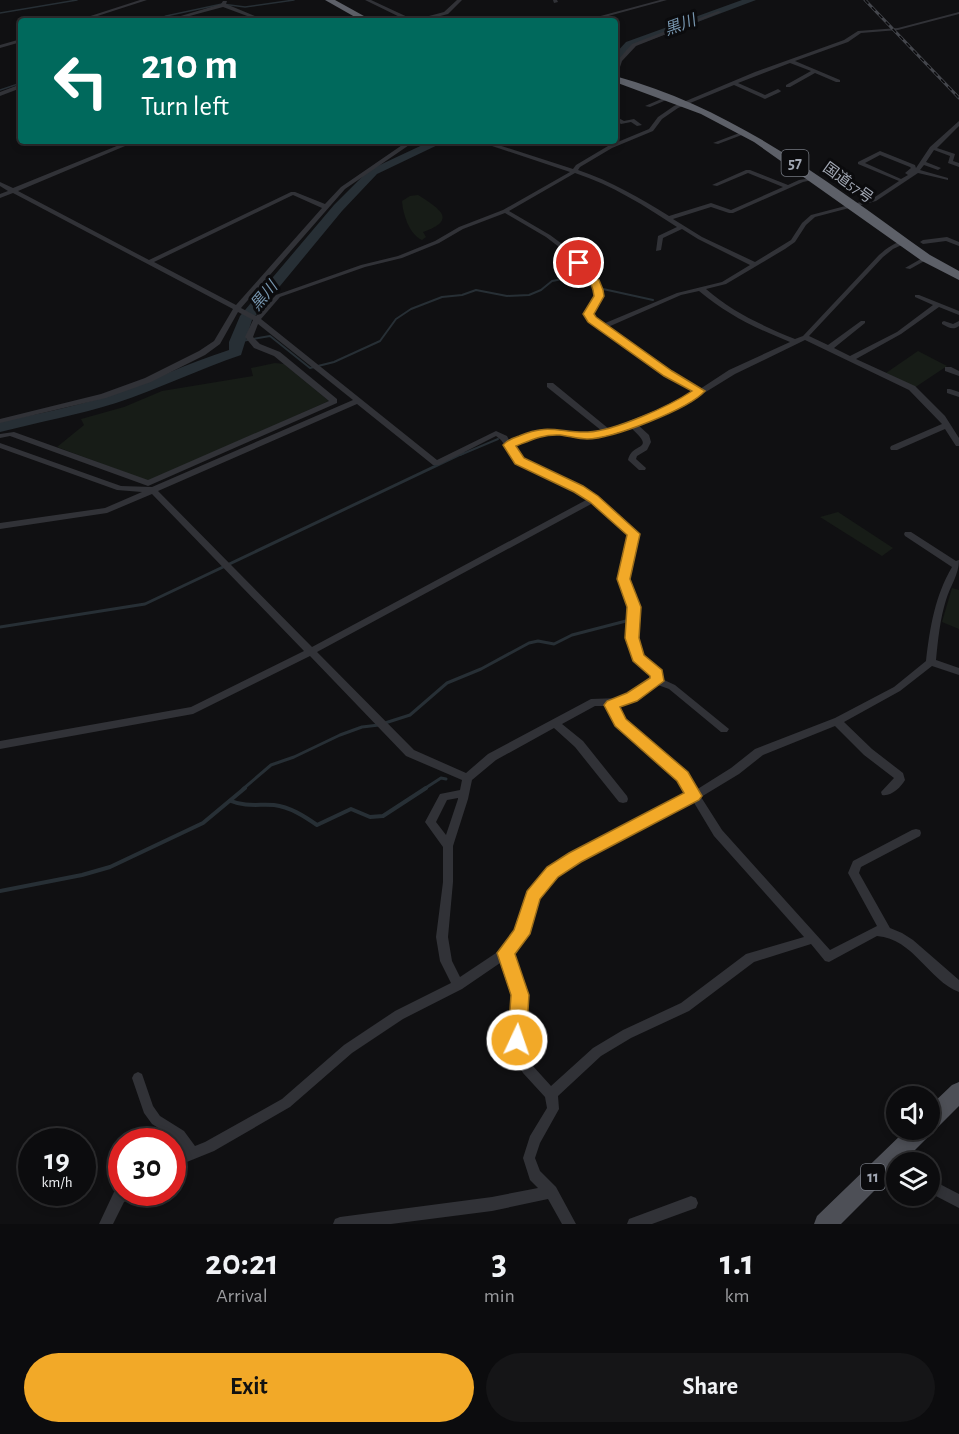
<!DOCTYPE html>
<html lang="en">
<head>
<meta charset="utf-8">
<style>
	:root { --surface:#0c0c0e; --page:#151517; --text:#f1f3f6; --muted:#9a9b9e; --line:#2c2c2e; --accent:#f2a928 }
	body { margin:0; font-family:"Alegreya Sans","Noto Sans JP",sans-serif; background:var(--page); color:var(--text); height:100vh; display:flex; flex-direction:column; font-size:22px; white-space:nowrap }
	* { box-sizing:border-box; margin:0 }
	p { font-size:20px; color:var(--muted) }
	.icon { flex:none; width:33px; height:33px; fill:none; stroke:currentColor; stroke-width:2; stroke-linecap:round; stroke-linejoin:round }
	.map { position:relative; height:1224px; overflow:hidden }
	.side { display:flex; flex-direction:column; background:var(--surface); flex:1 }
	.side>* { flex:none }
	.top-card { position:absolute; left:18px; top:18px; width:600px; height:126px; border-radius:6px; box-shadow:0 3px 9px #0003,0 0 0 2px var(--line); background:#00695c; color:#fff; overflow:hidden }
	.fabs { position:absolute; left:886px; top:1086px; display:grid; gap:12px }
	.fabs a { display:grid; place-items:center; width:54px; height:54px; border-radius:50%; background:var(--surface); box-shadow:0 3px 9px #0003,0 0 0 2px var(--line); font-size:30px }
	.speed { position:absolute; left:18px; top:1128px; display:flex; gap:12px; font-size:30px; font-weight:700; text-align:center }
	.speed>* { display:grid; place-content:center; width:78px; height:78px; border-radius:50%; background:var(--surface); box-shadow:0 3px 9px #0003,0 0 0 2px var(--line); line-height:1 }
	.speed small { font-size:15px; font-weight:400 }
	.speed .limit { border:9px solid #d22; background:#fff; color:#111 }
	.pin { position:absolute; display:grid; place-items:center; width:51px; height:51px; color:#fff; margin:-26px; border:3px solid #fff; border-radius:50%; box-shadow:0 2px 6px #0007 }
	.me { position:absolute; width:66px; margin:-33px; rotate:3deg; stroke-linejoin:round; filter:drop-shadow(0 0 4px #0008) }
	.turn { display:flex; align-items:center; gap:21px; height:126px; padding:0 24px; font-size:27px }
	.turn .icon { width:78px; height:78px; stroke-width:2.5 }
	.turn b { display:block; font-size:42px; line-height:51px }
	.eta { display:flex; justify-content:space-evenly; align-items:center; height:102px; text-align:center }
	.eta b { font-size:36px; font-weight:700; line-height:42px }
	.primary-button { display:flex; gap:12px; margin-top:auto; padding:12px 24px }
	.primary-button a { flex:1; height:69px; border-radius:36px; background:var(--accent); color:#111; font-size:24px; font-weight:700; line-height:69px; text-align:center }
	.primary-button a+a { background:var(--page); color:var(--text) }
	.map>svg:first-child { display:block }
	.green { fill:#171c17 }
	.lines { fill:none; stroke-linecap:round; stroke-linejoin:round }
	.stream-far3 { stroke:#272f35; stroke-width:1.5 }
	.stream-far2 { stroke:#272f35; stroke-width:2 }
	.stream-far1 { stroke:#272f35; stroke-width:3 }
	.stream { stroke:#272f35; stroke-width:4 }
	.river { fill:#272f35; fill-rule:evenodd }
	.street { fill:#313237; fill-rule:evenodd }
	.primary { fill:#4d4f56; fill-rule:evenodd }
	.highway { fill:#5d6068; fill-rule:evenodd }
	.rail-casing { stroke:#44464c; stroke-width:3 }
	.rail { stroke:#0b0b0d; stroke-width:1.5; stroke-dasharray:5; stroke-linecap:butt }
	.route { fill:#f2a928; stroke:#9d6e1a; stroke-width:1.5 }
	.labels { text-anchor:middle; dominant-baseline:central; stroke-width:6; stroke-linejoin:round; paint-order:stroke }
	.far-street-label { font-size:15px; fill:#a1a7b3; stroke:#0b0b0d }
	.far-water-label { font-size:16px; font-style:italic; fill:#7796af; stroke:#0b0b0d }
	.shield { fill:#0b0b0d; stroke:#747881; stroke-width:1.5 }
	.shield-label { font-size:16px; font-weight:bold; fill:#a1a7b3 }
</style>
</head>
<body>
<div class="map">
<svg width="959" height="1224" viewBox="0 0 959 1224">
	<rect width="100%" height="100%" fill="#101012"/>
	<g class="green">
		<path d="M418 195C440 209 458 220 423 232L426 237 422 240C409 234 403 214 402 201L410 196Z"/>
		<path d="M918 351 947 366 914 388 886 373Z"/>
		<path d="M275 363 284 364 329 401 148 481 57 447 84 425 81 419 124 407 162 391 253 376 251 368Z"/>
		<path d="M838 512 893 548 882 556 820 517Z"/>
		<path d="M952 588 959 590V629L942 622Z"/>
	</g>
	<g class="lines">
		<g class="stream-far3">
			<path d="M0 13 77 0"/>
			<path d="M155 21 166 16 222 4 245 7 294 0"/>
			<path d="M0 90 21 83"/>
		</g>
		<g class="stream-far2">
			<path d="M236 342 270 336 310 368 334 362 380 341 396 319 411 309 442 297 462 295 476 290 507 296 529 295 541 290 552 281 573 277 594 287 653 300"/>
			<path d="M460 455 498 439"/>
		</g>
		<g class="stream-far1">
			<path d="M0 627 145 604 463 453"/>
			<path d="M385 723 410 715 447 683 481 669 529 643 538 641 554 644 572 635 626 621"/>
			<path d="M243 789 271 765 294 757 340 735 362 727 379 725"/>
			<path d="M424 789 441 778 446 779"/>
		</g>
		<g class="stream">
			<path d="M231 801C245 807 259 804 274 805 290 807 304 816 317 825L351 809 370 817 383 816 426 788"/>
			<path d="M0 891 82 875 110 867 203 823 245 788"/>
		</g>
		<g class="river">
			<path d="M742 0H756L634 46 615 63V54L626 42Z"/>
			<path d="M431 141H446L377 174 342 211 252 320 241 355C199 369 159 389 116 403 78 415 39 422 0 432V422C36 414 73 407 108 396 149 382 188 363 229 350V342L240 316 334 205 369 170Z"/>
		</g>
		<g class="street">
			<path d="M140 0H147L82 21H75Z"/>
			<path d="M365 0H371L414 20 444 12 457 0H462L448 14 421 21H408Z"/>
			<path d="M553 0H557L558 2 554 3Z"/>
			<path d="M660 0H667L590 21H582Z"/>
			<path d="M223 1H227L226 4 267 21H261L223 7 171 21H164L221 4Z"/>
			<path d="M718 11 722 12 636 46 622 61 618 73 615 75V67L617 61 632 44Z"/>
			<path d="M959 12V14L898 30 861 33 848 42 795 61 840 80V82H836L815 73 790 87H786V85L811 71 790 63 738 83 765 95 778 89 781 91 780 92 765 99 734 85 678 108 662 119 653 131 612 148 580 167 578 170C611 181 640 198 669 216L711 203 731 210 783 187 748 173 717 186 712 185 746 170H750L788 185 799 180 817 177V179L803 182 733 213H729L711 207 673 219 702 237 755 262 791 240 802 223 811 215 872 199 899 181 858 164V162L880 151 915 165 916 168 930 147 959 121V126L937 148 955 154 953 161 959 163V167L948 163 950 156 934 150 926 162 941 168 938 170 924 165 920 170 948 178V180L918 173 876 201 815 217 806 225 795 242 785 249 726 284 706 289C732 312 763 326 795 339L803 336 879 255C887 248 896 241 906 241V243L893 249 883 257 809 336 828 345 861 321H865V323L834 348 850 356 897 332 933 305 915 297V295H919L959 311V315L939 307 901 334 856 359 915 386 945 416 959 438V446H956L945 429 897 450H891L890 448 891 446 942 424 909 390 805 340 735 374 683 406 637 424 649 435 651 442 647 450 637 456 636 459 646 468 645 470H639L628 460C632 441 658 452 630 427L618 432 588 438 557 434 537 435 513 446 523 459 582 487 597 497 638 534 628 579 638 607 637 638 642 656 660 672 662 679 675 685 729 729 727 732H721L669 689 658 685 638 698 617 705 624 720 687 774 696 790 731 768 755 749 835 718 894 687 926 661C930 627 935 596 952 567L905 536 904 534 905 532H911L956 561 959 560C959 575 950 586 946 600 940 619 938 640 936 660L959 668V675L932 666 900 691 844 722 872 749 903 773 905 780C901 787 891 797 882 795L881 792 894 778 864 755 835 726 763 755 739 774 701 797 722 830 830 950 877 926 848 873 853 861 912 830 916 829 920 830 921 833 920 836 861 867 859 873 890 928 902 933 913 940 959 980V992C928 980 914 939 877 936L829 962 825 961 811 944 754 962 689 1011 631 1038 601 1056 558 1096 559 1109 540 1143 535 1158 540 1171 556 1187 576 1224H562L548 1199 492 1211 391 1224H333L335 1219 340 1217 492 1197 538 1188 530 1180 523 1158 530 1136 547 1108 545 1097 523 1073 517 1063 513 1050 514 993 503 961 462 989 403 1019 352 1053 290 1107 214 1151 172 1168V1155L183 1151 176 1139 152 1124 144 1113 132 1078 134 1074 138 1072 142 1074 153 1106 160 1116 184 1131 195 1146 205 1142 282 1099 344 1045 395 1011 451 983 440 961 436 937 443 882V847L425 822 440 794 460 790 462 780 406 756 310 656 193 714 0 749V741L191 707 304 651 152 494 107 513 0 529V523L105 508 142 492 117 490 0 448V443L121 486 152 487 353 400 258 324 253 337 260 344 280 352 337 399V403L148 486 10 436 0 438V434L14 432 148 480 329 401 274 356 254 348 245 337 253 320 238 312 220 344 205 355 151 382 106 398 0 423V419L101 394 145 378 199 351 214 341 233 309 13 193 0 198V194L8 191 0 186V182L13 188 129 141H137L18 191 149 260 291 192H295L325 204 341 187 408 141H415L345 189 241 308 256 316 276 295 361 265 398 256 435 241 459 227 503 210 570 172 477 141H486L573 169 576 165 608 146 649 129 658 117 674 106 755 72 844 40 858 31 898 28ZM880 155 910 167 911 168 905 173 908 175 901 179 865 163ZM575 173C612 185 645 206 677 227L658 236 656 251 661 250 663 238 682 229 698 239 750 265 722 282 677 293 603 324 595 318 592 314 602 296 601 289 597 281 588 276 577 255 550 235 509 211ZM293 195 322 208 236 305 154 262ZM505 213 546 237 572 257 583 278 592 283C598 297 592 302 586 314L590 320 665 376 695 392 677 402 609 429 553 383H547V387L602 431 588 434 557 430 536 431 510 442 507 436 496 431 437 460 261 319 280 297 365 267 402 258 439 243 463 229ZM699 291C726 314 757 329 790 342L729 370 700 389 671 372 608 327 681 295ZM357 404 433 465H439L496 436 501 440 517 463 576 491 588 499 312 647 158 491ZM593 503 630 535 620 579 630 607 627 638 635 660 652 675V680L632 693 620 698 591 699 488 754 466 773 414 750 317 652ZM595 706H608L617 725 679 780 688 794 571 854 549 869 529 893 516 932 502 949 460 977 452 961 448 937 453 882V846L468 799 472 780 496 760 554 728 575 747 619 802 623 803 627 802 628 799 627 796 583 741 562 724ZM458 798V799L446 835 436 822 447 800ZM693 801 714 836 804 937 746 954 681 1003 623 1030 593 1048 551 1086 532 1065 525 1050V993L512 954 527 934 538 898 557 875 579 860Z"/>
			<path d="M21 39V42L0 48V45Z"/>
			<path d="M21 84V88L0 96V92Z"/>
			<path d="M666 97 671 98 650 107 645 106Z"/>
			<path d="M615 116 624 121 634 119 642 125 637 126 631 122 621 124 615 120Z"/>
			<path d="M742 132 747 133 718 144 713 143Z"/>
			<path d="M947 237 959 242V246L946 241 923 244 920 242 923 240Z"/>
			<path d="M926 256 928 257V259L910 269 905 268Z"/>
			<path d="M944 321 953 324 959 321V326C953 331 948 327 942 324V322Z"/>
			<path d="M945 367H951L959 371V376L945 371Z"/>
			<path d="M947 389H950L959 392V397L947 393Z"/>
			<path d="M930 1179 959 1194V1208L930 1193Z"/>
			<path d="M122 1187V1192H132L131 1197 124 1202 113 1224H99L114 1192Z"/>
			<path d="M691 1196 696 1198 698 1203 696 1208 652 1224H627L629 1219Z"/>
		</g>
		<path class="primary" d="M959 1082V1106L937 1128 931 1131 928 1137 903 1162H897V1168L841 1224H814L817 1216 906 1130H930V1106L952 1085Z"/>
		<g class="highway">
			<path d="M325 0H335L373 21H362Z"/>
			<path d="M615 76C738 110 829 183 930 255L959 271V280L922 261 754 142 701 114 615 82Z"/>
		</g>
		<defs>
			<path id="rail" d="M865 0 959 98"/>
		</defs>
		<use href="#rail" class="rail-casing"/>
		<use href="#rail" class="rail"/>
	</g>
	<path class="route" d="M576 261H583L589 275 599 280 603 290 604 296 594 314 596 317 672 371 705 391C689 409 612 439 587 439 578 439 569 436 560 435 543 434 531 440 516 446L524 458 583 486 598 496 640 534 630 579 641 607 639 638 644 655 662 670 664 681 637 701 620 707 626 719 688 772 702 796 699 800 581 862 558 877 540 899 530 934 515 954 529 995 526 1040 524 1046 517 1048 511 1046 508 1040 511 995 497 953 514 930 527 891 547 867 569 853 684 793 677 781 615 726 604 705 607 701 627 693 650 678V676L633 661 625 638 627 607 617 579 627 535 590 502 574 492 515 464 503 445C507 440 513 438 519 436 549 423 560 433 588 432 614 431 670 406 692 391L664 376 588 322 583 314 594 296 593 290 591 284 582 279 574 263Z"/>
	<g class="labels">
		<g class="far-street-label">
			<text transform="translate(848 183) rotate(36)">国道57号</text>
		</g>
		<g class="far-water-label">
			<text transform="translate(680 25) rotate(-20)">黒川</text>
			<text transform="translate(264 296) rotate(-50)">黒川</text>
		</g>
		<g class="shield">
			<rect x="781.5" y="150" width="27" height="26" rx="4.5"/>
			<rect x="861" y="1164" width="24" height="26" rx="4.5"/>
		</g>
		<g class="shield-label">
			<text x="795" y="163">57</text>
			<text x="873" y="1177">11</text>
		</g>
	</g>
</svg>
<div class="fabs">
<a><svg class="icon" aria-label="sound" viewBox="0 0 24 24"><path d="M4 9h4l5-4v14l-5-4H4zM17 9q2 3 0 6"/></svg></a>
<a><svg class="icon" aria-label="layers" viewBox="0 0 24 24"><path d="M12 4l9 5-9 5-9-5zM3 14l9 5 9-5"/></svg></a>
</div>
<div class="speed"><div>19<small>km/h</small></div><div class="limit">30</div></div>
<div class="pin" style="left:579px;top:263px;background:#d93025"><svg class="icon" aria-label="arrive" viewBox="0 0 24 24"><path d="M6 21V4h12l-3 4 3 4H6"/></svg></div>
<svg class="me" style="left:517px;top:1040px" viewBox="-20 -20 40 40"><circle r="17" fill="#f2a928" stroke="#fff" stroke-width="3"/><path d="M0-11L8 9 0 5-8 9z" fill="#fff"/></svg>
<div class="top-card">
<div class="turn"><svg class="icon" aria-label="left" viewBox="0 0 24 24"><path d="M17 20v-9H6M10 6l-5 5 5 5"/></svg><div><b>210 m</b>Turn left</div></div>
</div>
</div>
<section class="side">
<div class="eta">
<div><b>20:21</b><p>Arrival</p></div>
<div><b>3</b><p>min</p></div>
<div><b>1.1</b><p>km</p></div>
</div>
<div class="primary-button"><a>Exit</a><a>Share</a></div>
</section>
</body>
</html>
